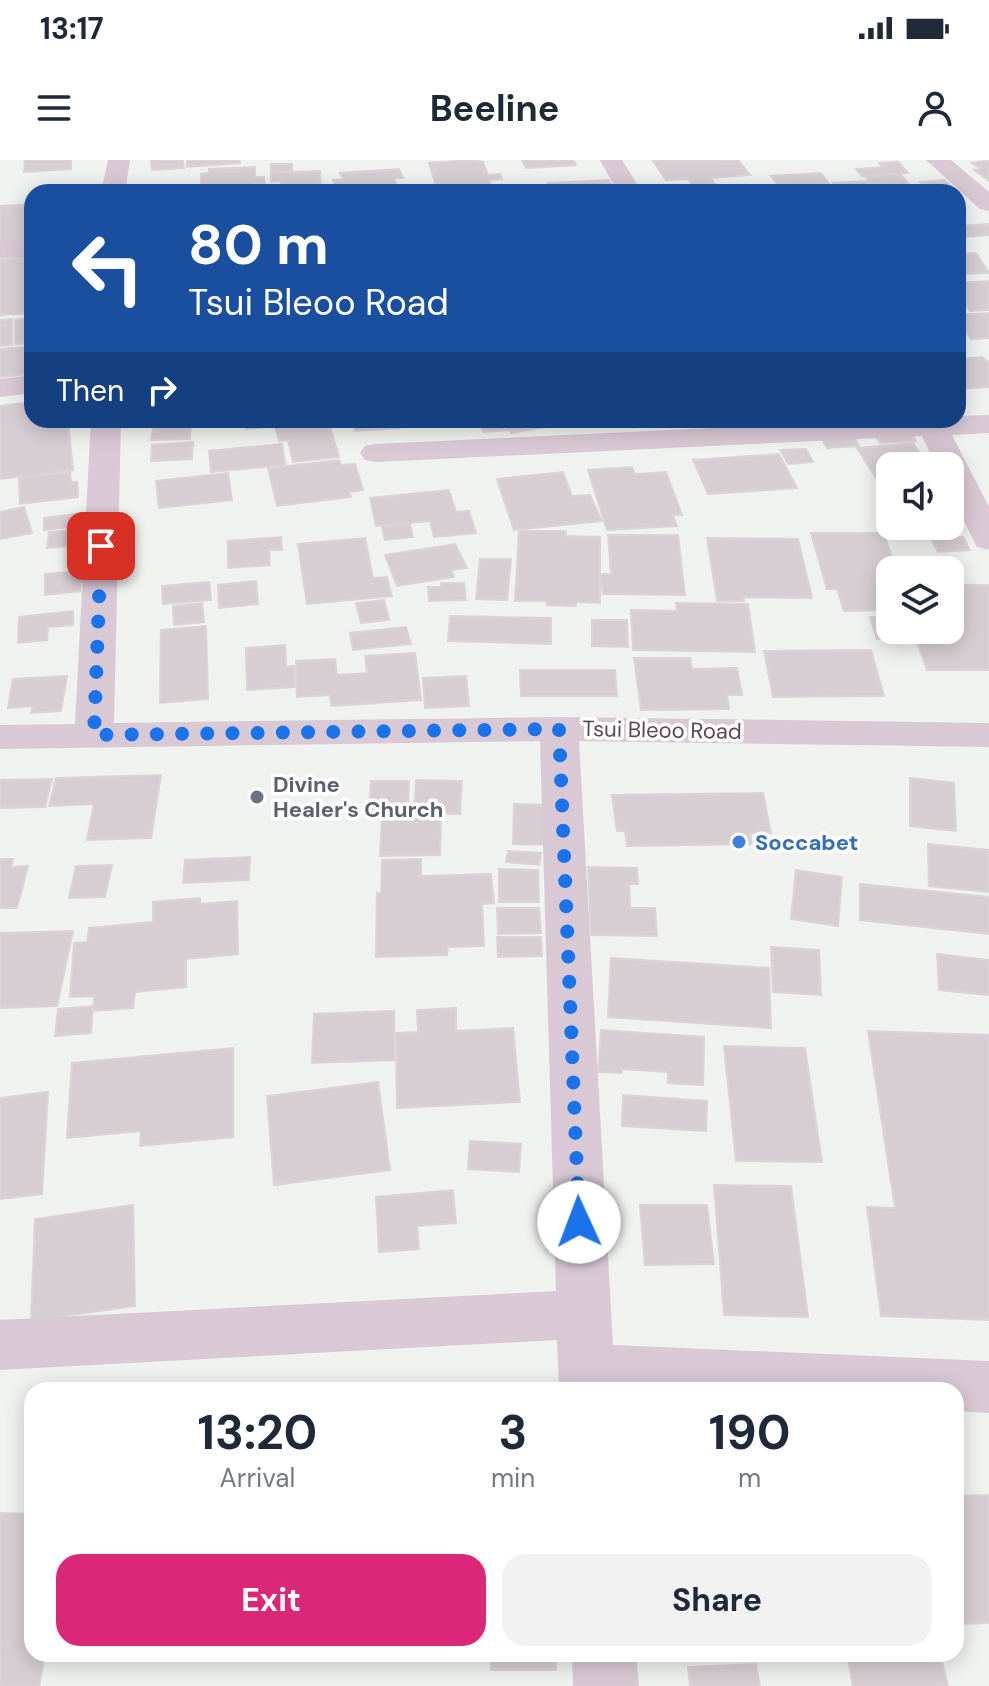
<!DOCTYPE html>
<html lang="en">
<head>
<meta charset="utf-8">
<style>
	:root { --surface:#fff; --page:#f2f2f3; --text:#1f2937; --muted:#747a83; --accent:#db2777 }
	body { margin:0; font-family:"DM Sans",sans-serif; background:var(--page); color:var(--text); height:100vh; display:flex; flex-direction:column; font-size:30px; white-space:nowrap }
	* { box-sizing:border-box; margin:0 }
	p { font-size:26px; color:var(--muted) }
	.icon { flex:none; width:44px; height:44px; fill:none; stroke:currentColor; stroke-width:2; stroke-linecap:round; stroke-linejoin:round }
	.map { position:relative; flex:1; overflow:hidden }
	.panel { position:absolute; left:24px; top:1222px; width:940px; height:280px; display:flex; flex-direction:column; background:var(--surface); border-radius:24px; box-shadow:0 4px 20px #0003 }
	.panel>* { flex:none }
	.banner { position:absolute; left:24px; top:24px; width:942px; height:244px; border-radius:24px; box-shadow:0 4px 20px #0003; background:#1a4fa0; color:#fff; overflow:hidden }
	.controls { position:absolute; left:876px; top:292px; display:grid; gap:16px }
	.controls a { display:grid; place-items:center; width:88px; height:88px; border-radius:16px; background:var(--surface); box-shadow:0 4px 20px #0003; font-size:40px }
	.pin { position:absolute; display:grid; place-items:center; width:68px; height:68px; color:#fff; margin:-34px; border-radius:16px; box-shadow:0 4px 12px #0006 }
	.me { position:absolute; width:88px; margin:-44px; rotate:358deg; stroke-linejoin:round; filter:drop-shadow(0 0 6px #0008) }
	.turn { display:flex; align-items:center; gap:28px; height:168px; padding:0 32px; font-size:36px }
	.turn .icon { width:104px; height:104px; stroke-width:2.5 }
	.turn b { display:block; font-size:56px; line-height:68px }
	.then { display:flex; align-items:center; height:76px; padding:0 32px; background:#0003; gap:16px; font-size:30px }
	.eta { display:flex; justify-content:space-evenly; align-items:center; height:136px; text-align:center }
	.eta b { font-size:48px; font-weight:700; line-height:56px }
	.cta { display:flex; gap:16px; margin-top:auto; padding:16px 32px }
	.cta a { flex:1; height:92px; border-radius:24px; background:var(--accent); color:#fff; font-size:32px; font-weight:700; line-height:92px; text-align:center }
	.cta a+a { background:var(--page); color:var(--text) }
	.status { display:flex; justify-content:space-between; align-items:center; height:56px; padding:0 40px; background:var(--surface); direction:ltr }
	.status svg { height:22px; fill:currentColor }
	header { display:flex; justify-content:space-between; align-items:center; height:104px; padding:0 32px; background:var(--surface); font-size:36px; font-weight:700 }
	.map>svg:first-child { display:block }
	.building { fill:#d7ced3; stroke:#dbd3d7; stroke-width:2 }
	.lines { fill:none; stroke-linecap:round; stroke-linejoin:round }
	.minor { fill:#d9c9d5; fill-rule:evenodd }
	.route { stroke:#1a73e8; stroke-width:14; stroke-dasharray:0 25.2 }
	.worship-dot { fill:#6b7280; stroke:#fff; stroke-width:3 }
	.shop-dot { fill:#3f7fe0; stroke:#fff; stroke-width:3 }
	.labels { text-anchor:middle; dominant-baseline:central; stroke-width:7; stroke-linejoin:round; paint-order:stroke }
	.street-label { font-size:22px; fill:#5d4757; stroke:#fff }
	.worship-label { font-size:22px; font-weight:bold; fill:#5b616d; stroke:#fff; text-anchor:start }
	.shop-label { font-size:22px; font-weight:bold; fill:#366cbe; stroke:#fff; text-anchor:start }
</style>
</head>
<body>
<div class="status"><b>13:17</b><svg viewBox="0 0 49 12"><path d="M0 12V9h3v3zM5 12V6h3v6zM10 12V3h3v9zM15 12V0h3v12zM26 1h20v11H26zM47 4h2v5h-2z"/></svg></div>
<header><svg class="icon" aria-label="menu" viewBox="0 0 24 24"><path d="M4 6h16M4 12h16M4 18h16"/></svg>Beeline<svg class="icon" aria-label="person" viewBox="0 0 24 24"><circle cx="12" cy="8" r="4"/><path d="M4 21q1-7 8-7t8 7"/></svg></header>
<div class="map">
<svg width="989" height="1526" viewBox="0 0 989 1526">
	<rect width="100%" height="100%" fill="#f0f2ef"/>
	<g class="building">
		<path d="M25 0H71V9L24 12Z"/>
		<path d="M151 0H183L184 8 152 10Z"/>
		<path d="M187 0H239L240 3 187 7Z"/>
		<path d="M471 0 483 2 488 15 500 14 502 19 489 20 494 32H438L429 3Z"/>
		<path d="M522 0H573L576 5 526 8Z"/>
		<path d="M738 0 750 15 711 18 717 27 695 28 688 19 666 20 653 1Z"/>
		<path d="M989 0V21L974 10 981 9 972 3Z"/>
		<path d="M898 2 908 13 862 16 856 9 883 7 879 3Z"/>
		<path d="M271 4H292V11L271 12Z"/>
		<path d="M255 7V17H264L265 24 201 27V14L209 13V9Z"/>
		<path d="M399 9 403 18H394L399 32H337L333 20 343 19 340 13Z"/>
		<path d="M320 11 321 32H281V21L271 22V13Z"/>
		<path d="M821 13 835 32H791L784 23 777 24 771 16Z"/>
		<path d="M901 15 914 31 877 32 866 17Z"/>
		<path d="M609 20 615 32H552L548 23Z"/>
		<path d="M945 20 953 29 928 30 920 22Z"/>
		<path d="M867 21 876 32H840L833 23Z"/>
		<path d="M32 44 27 82 0 83V46Z"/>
		<path d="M989 64V75L965 77 958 70V66Z"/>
		<path d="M976 93 989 113 958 114V94Z"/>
		<path d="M32 97V153L0 155V99Z"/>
		<path d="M989 121V150L970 151 958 135V123Z"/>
		<path d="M989 153V178L971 179 958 160V155Z"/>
		<path d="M32 158V183L15 184V160Z"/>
		<path d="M12 159V185L0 186V160Z"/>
		<path d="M32 186V194H28L29 214 0 217V189Z"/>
		<path d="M982 197 989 202V227L958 229V199Z"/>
		<path d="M32 242V260H68L73 310 0 319V246Z"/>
		<path d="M245 260H328L339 297 293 302 288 280 279 281 275 266 246 269Z"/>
		<path d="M353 260H430L398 262 399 268 355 271Z"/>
		<path d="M479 260H542L545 267 511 273 510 270 483 272Z"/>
		<path d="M191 266 190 279 151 280 153 268Z"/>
		<path d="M909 270 916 281 880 283 874 273Z"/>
		<path d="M853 275 859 286 827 288 821 277Z"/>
		<path d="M193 282 192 299 151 301 152 285Z"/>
		<path d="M913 283 923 298 902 300 906 306H890V326H881L857 288Z"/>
		<path d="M282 284 285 305 211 312 209 291Z"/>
		<path d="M806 289 813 302 788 304 781 290Z"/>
		<path d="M779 294 797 328 708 334 693 300Z"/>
		<path d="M339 300 341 305 355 304 363 330 349 332 351 337 277 346 268 308Z"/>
		<path d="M632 307 635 314 666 312 682 355H673L677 366 607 370 588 310Z"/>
		<path d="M70 312 71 322H77L78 337 20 344 19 318Z"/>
		<path d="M563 312 572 336 590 335 602 361 514 370 497 319Z"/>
		<path d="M228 313 232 340 159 348 156 321Z"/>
		<path d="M449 330 456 352 469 351 476 373 434 377 430 361 376 366 370 338Z"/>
		<path d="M24 347 32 373 0 379V352Z"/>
		<path d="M83 353 84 365 44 370V358Z"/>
		<path d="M410 364 413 377 385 380 382 367Z"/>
		<path d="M97 368 96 384 47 388 49 372Z"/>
		<path d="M519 371H566V376L600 377V443L576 442V446L547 445V441H515Z"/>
		<path d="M811 373H884L893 401H908L911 410H890V450L844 451 837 429H827Z"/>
		<path d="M608 375H678L685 435 603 434 601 414H611Z"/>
		<path d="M281 377 282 390H269L270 405 228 408V381Z"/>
		<path d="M963 377 970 390 938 392 931 379Z"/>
		<path d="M365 378 373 418 387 417 392 436 307 444 298 384Z"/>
		<path d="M707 378 798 379 812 438 743 437 744 441H717Z"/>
		<path d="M455 384 467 408 451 410 454 417 397 426 385 395Z"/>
		<path d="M480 399H511L507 440 476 439Z"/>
		<path d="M89 410V421L80 422V431L45 435V414Z"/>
		<path d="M256 421 258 444 219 448 218 425Z"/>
		<path d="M209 422 211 440 163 444 162 426Z"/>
		<path d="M441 423H464L466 440 429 441 428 427H441Z"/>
		<path d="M950 425H989V510H927L913 470H950Z"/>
		<path d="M384 440 389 460 361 463 356 443Z"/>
		<path d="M202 443 204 462 174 465 173 446Z"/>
		<path d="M676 443 748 444 755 492 633 490 631 450 677 451Z"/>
		<path d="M73 451V465L48 467 47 480 18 483 19 457Z"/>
		<path d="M450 456 551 458V484L448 481Z"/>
		<path d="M870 457H890V470H904L907 478 877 479Z"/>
		<path d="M592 460H627L628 487 592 486Z"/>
		<path d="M206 466 208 539 160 543 161 470Z"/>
		<path d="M406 467 411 484 353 490 350 473Z"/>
		<path d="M285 485 286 507 294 506 295 527 247 530 246 488Z"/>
		<path d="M871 490 884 536 773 537 764 491Z"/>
		<path d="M415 493 421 540 331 546 330 535 297 537 296 501 335 499 337 515 367 513 365 496Z"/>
		<path d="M634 498H690L692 509 737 508 742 535H727L729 549 641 550Z"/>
		<path d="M520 510H615L617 536H521Z"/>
		<path d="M67 516 61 551 31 553 33 546 8 548 13 519Z"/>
		<path d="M466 516 469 546 425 548 423 518Z"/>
		<path d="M161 615 151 678 87 680 94 644 49 646 56 618Z"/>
		<path d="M910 618 954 623 956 671 910 666Z"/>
		<path d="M52 619 45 647 0 648V620Z"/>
		<path d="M416 620 462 621 460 654 414 653Z"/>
		<path d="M371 621H409L408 654H369Z"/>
		<path d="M763 633 771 673H750L752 684 627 686 625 671H617L612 635Z"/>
		<path d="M514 644 551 645V685L513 684Z"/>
		<path d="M441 657 440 695 380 696 382 658Z"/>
		<path d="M928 684 988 690 989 732 929 726Z"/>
		<path d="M508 691 541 693 539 705 506 702Z"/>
		<path d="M250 697 249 720 183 723 185 700Z"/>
		<path d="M0 699H13L11 707 28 706 17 748H0Z"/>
		<path d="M421 699V716L491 714 494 743 482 744 484 786 448 787 447 795 376 797 377 733H381L382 700Z"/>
		<path d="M112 705 105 737 69 738 76 706Z"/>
		<path d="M588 707 637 708 638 724H629L630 748H655L657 776 591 775Z"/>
		<path d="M499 709 538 710 539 742H499Z"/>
		<path d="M796 710 842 717 838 766 791 759Z"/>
		<path d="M860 724 989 737V774L860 760Z"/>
		<path d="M200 738V744L237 741 238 794 186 799V827L135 832 133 848 93 851 94 836 70 837 74 783 87 782 89 768 153 762V742Z"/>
		<path d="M497 748H539L541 773 498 774Z"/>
		<path d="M73 771 57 846 0 848V773Z"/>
		<path d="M497 777H541L542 796 498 797Z"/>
		<path d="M771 787 819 790 821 835 773 832Z"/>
		<path d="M937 794 989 800V835L939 830Z"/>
		<path d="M611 798 769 808 771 868 608 857Z"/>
		<path d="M93 846 91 873 55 876 58 849Z"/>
		<path d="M456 848V871L513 868 520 942 397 948 396 873 418 872 417 850Z"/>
		<path d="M394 851 395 900 312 903 314 854Z"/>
		<path d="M601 870 704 877 703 925 668 923V912L622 909V913L598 912Z"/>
		<path d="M868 871 989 875V1160L881 1156 867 1047 895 1048Z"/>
		<path d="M724 886 805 888 822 1002 736 1001Z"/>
		<path d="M233 888V977L140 986 141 971 67 978 72 903Z"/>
		<path d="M378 922 390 1010 274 1025 267 936Z"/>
		<path d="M48 932 42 1034 0 1039V938Z"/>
		<path d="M623 935 707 941 706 971 622 966Z"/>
		<path d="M470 981 521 984 519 1012 468 1009Z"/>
		<path d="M714 1025 791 1026 808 1157 724 1155Z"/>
		<path d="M453 1030 456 1063 417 1066 419 1089 379 1092 376 1037Z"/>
		<path d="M133 1045 135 1146 31 1161 35 1059Z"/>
		<path d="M640 1045H707L714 1104 645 1105Z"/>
		<path d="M989 1335V1463L956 1464V1336Z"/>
		<path d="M0 1353 32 1354V1494H45L39 1526H0Z"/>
		<rect x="491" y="1494" width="65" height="16"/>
		<path d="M847 1494H940L948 1526H853Z"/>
		<path d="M756 1504 760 1526H690L688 1507Z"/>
	</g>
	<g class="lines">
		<g class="minor">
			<path d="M108 0H130L125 32H101Z"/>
			<path d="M600 0H622L642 32H618Z"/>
			<path d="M926 0H951L989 32V51L980 49Z"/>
			<path d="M231 24 239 26 243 31 198 32 202 27Z"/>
			<path d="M32 81V97L0 98V82Z"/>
			<path d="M32 215V233L0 237V219Z"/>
			<path d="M989 255V273L952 275 989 347V390L977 387 950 334V306H936L922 276 376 302 365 300 360 293 365 286 376 284 881 260H958V256Z"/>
			<path d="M91 260H121L114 563 559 557 989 563V587L579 581 613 1185 989 1201V1253L956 1251V1230H559L557 1180 0 1210V1160L556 1131 540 581 0 589V565L75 564Z"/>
			<path d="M572 1494H636L639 1526H573Z"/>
		</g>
	</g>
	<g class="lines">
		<path class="route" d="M101 386 94 575 559 569 579 1062"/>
	</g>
	<circle class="worship-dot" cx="257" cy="637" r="8"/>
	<circle class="shop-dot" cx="739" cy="682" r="8"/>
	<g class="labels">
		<g class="street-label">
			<text transform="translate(662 570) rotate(1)">Tsui Bleoo Road</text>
		</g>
		<g class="worship-label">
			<text x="273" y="624">Divine<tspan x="273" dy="25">Healer's Church</tspan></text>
		</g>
		<g class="shop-label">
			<text x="755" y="682">Soccabet</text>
		</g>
	</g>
</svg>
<div class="controls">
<a><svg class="icon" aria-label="sound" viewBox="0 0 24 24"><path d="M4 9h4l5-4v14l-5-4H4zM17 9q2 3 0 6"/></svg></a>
<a><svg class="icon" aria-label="layers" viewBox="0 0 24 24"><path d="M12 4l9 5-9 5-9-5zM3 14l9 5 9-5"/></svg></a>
</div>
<div class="pin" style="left:101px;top:386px;background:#d93025"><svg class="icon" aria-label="arrive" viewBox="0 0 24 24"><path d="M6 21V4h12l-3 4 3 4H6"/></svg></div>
<svg class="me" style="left:579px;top:1062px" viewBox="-20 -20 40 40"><circle r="19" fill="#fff"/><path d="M0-13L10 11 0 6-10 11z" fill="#1a73e8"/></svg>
<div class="banner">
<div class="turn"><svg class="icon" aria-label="left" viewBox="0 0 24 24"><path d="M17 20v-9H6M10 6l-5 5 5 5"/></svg><div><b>80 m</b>Tsui Bleoo Road</div></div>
<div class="then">Then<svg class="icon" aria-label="right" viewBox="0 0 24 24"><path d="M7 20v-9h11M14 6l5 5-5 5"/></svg></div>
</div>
<section class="panel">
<div class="eta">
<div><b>13:20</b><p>Arrival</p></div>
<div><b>3</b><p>min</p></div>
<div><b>190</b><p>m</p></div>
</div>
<div class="cta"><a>Exit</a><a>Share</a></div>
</section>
</div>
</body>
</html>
